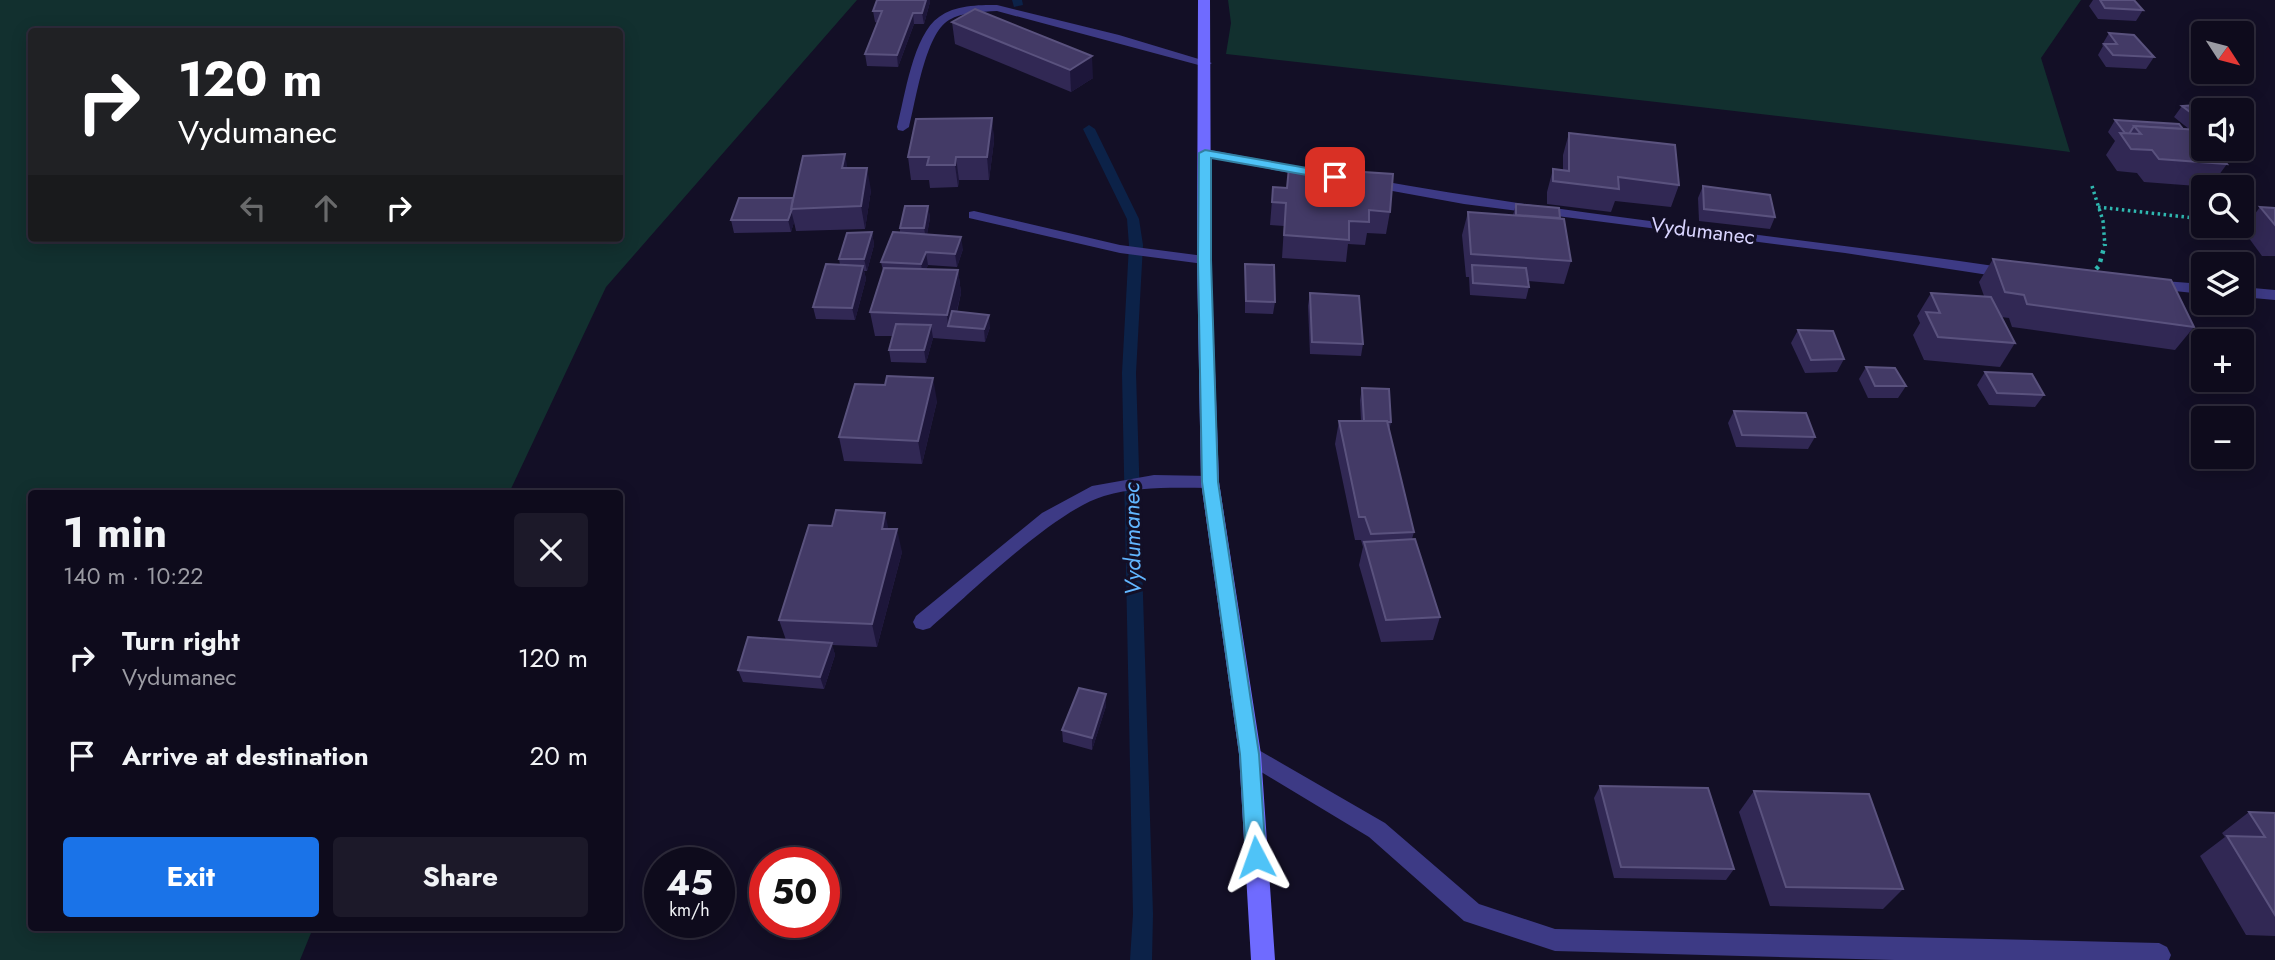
<!DOCTYPE html>
<html lang="en">
<head>
<meta charset="utf-8">
<style>
	:root { --surface:#0e0b1c; --page:#1c1929; --text:#f1f3f6; --muted:#9b9ba3; --line:#2e2b3b; --accent:#1a73e8 }
	body { margin:0; font-family:Jost,sans-serif; background:var(--page); color:var(--text); height:100vh; display:flex; flex-direction:column; font-size:26px; white-space:nowrap }
	* { box-sizing:border-box; margin:0 }
	p { font-size:23px; color:var(--muted) }
	.icon { flex:none; width:38px; height:38px; fill:none; stroke:currentColor; stroke-width:2; stroke-linecap:round; stroke-linejoin:round }
	.map { position:relative; flex:1; overflow:hidden }
	.drawer { position:absolute; left:28px; top:490px; width:595px; height:441px; display:flex; flex-direction:column; background:var(--surface); border-radius:7px; box-shadow:0 4px 18px #0003,0 0 0 2px var(--line) }
	.drawer>* { flex:none }
	.banner { position:absolute; left:28px; top:28px; width:595px; height:214px; border-radius:7px; box-shadow:0 4px 18px #0003,0 0 0 2px var(--line); background:#202124; color:#fff; overflow:hidden }
	.needle { width:46px; rotate:126deg }
	.buttons { position:absolute; left:2191px; top:21px; display:grid; gap:14px }
	.buttons a { display:grid; place-items:center; width:63px; height:63px; border-radius:7px; background:var(--surface); box-shadow:0 4px 18px #0003,0 0 0 2px var(--line); font-size:35px }
	.speed { position:absolute; left:644px; top:847px; display:flex; gap:14px; font-size:35px; font-weight:700; text-align:center }
	.speed>* { display:grid; place-content:center; width:91px; height:91px; border-radius:50%; background:var(--surface); box-shadow:0 4px 18px #0003,0 0 0 2px var(--line); line-height:1 }
	.speed small { font-size:18px; font-weight:400 }
	.speed .limit { border:10px solid #d22; background:#fff; color:#111 }
	.pin { position:absolute; display:grid; place-items:center; width:60px; height:60px; color:#fff; margin:-30px; border-radius:14px; box-shadow:0 4px 10px #0006 }
	.me { position:absolute; width:77px; margin:-38px; rotate:356deg; stroke-linejoin:round; filter:drop-shadow(0 0 5px #0008) }
	.turn { display:flex; align-items:center; gap:24px; height:147px; padding:0 35px; font-size:32px }
	.turn .icon { width:91px; height:91px; stroke-width:2.5 }
	.turn b { display:block; font-size:49px; line-height:60px }
	.lanes { display:flex; align-items:center; height:66px; padding:0 35px; background:#0003; justify-content:center; gap:35px; direction:ltr }
	.lanes .off { opacity:.35 }
	.round { display:grid; place-items:center; flex:none; width:74px; height:74px; border-radius:7px; background:var(--page) }
	.head { display:flex; align-items:center; justify-content:space-between; height:119px; padding:0 35px }
	h1 { font-size:42px; font-weight:700; line-height:52px }
	.primary-button { display:flex; gap:14px; margin-top:auto; padding:14px 35px }
	.primary-button a { flex:1; height:80px; border-radius:7px; background:var(--accent); color:#fff; font-size:28px; font-weight:700; line-height:80px; text-align:center }
	.primary-button a+a { background:var(--page); color:var(--text) }
	ul { padding:0; list-style:none }
	li { display:flex; align-items:center; gap:21px; height:98px; padding:0 35px }
	li div { flex:1 }
	li b { display:block; font-size:26px }
	li em { font-style:normal }
	.map>svg:first-child { display:block }
	.green { fill:#12302f; fill-rule:evenodd }
	.lines { fill:none; stroke-linecap:round; stroke-linejoin:round }
	.stream { fill:#0c2248; fill-rule:evenodd }
	.path-far1 { stroke:#2fb8b0; stroke-width:3.5; stroke-dasharray:2.5 3.5; stroke-linecap:butt }
	.path { stroke:#2fb8b0; stroke-width:4.5; stroke-dasharray:3.5 5; stroke-linecap:butt }
	.lane { fill:#3d3a85; fill-rule:evenodd }
	.street { fill:#3d3a85; fill-rule:evenodd }
	.secondary { fill:#6f6bff; fill-rule:evenodd }
	.wall { fill:#312854 }
	.shaded-wall { fill:#1d163a }
	.building { fill:#433a66; stroke:#5a527e; stroke-width:2 }
	.route { fill:#4fc3f7; stroke:#337fa1; stroke-width:2 }
	.labels { text-anchor:middle; dominant-baseline:central; stroke-width:6; stroke-linejoin:round; paint-order:stroke }
	.street-label { font-size:21px; fill:#d9d4ff; stroke:#130f26 }
	.water-label { font-size:23px; font-style:italic; fill:#62b6ff; stroke:#130f26 }
</style>
</head>
<body>
<div class="map">
<svg width="2275" height="960" viewBox="0 0 2275 960">
	<rect width="100%" height="100%" fill="#130f26"/>
	<g class="green">
		<path d="M0 0H857L606 287 509 493 32 494V928H313L300 960H0ZM32 32H620V238H32Z"/>
		<path d="M1228 0H2081L2041 58 2070 152C1789 115 1507 86 1226 54L1231 23Z"/>
	</g>
	<g class="lines">
		<g class="stream">
			<path d="M1012 0H1022L1023 5 1014 7Z"/>
			<path d="M1089 125 1095 129 1139 219 1143 245 1136 373 1153 914 1152 960H1130L1133 914 1122 373 1129 245 1127 219 1083 129Z"/>
		</g>
		<g class="path-far1">
			<path d="M2092 186 2103 221 2105 246"/>
			<path d="M2098 207 2203 219"/>
		</g>
		<path class="path" d="M2090 275 2099 266 2105 244"/>
		<g class="lane">
			<path d="M997 5 1119 35 1212 63 1206 67 997 11C981 12 963 12 949 20 925 34 916 101 909 127L903 131 898 130 897 127C905 96 913 35 939 17 955 5 978 5 997 5Z"/>
			<path d="M974 211 1120 245 1204 256 1211 260 1204 264 1120 253 969 218V212Z"/>
			<path d="M1154 475 1210 476 1216 477 1219 482 1216 487 1210 488C1174 488 1139 486 1104 496 1054 511 972 592 930 628L923 630 916 628 913 622 916 616 1042 513 1092 486Z"/>
			<path d="M1250 745 1385 823 1479 904 1555 929 2159 943 2167 947 2171 955 2169 960H1894L1555 951 1464 921 1369 837 1243 761 1239 754 1243 747Z"/>
		</g>
		<g class="street">
			<path d="M1205 149 1312 169 1319 173 1312 177 1200 156 1198 153Z"/>
			<path d="M1370 179C1581 217 1796 237 2008 268L2015 273 2008 278 1845 253 1464 204 1365 186V180Z"/>
			<path d="M2151 280 2203 284V294L2146 288 2144 285Z"/>
			<path d="M2242 287 2275 290V300L2242 297Z"/>
		</g>
		<path class="secondary" d="M1198 0H1210L1211 260 1219 482 1261 754 1275 960H1251L1239 754 1201 482 1197 260Z"/>
	</g>
	<g class="wall">
		<path d="M2093 0H2134L2143 10 2136 21 2098 19 2089 6Z"/>
		<path d="M930 2 924 24H914L898 67 867 66 865 54 878 23 875 22 873 11Z"/>
		<path d="M952 22 1093 78 1071 92 955 44Z"/>
		<path d="M2109 33 2154 57 2146 69 2106 67 2098 55 2103 46 2102 45Z"/>
		<path d="M2182 106 2203 110V129L2196 130 2227 164 2210 187 2144 182 2137 173 2117 171 2106 155 2115 141 2108 132 2115 120 2189 129 2174 117Z"/>
		<path d="M992 118 994 141 989 180H959L958 187 930 188 929 180H911L908 157Z"/>
		<path d="M1569 133 1679 185 1671 207 1615 201 1611 212 1547 204V192L1553 169 1563 170V155Z"/>
		<path d="M847 168 871 190 865 229 796 231 794 222 791 232 734 233 731 220 793 198Z"/>
		<path d="M1703 186 1775 217 1770 229 1699 221 1698 198Z"/>
		<path d="M1273 187 1390 212 1386 234 1367 233 1365 245 1348 244 1346 262 1282 258 1284 226 1270 225Z"/>
		<path d="M1516 204 1560 218 1571 261 1564 284 1528 281 1529 287 1526 299 1470 295 1469 277H1466L1462 235 1468 212 1513 215Z"/>
		<path d="M928 206 930 218 927 234 963 249 957 267 928 265 926 269 958 270 961 293 957 312 990 327 985 342 933 338 926 363 891 362 889 350 893 336H875L870 312 883 271 881 262 900 233V228Z"/>
		<path d="M2260 207 2275 208V256H2262L2243 230Z"/>
		<path d="M872 232 874 245 867 271H864L866 279 855 320 816 319 813 307 840 265 839 259Z"/>
		<path d="M1993 259 2194 327 2175 350 2012 327 2009 318 2001 317 2015 343 2000 367 1924 360 1913 335 1920 323 1917 316 1931 293 1984 296 1979 282Z"/>
		<path d="M1245 264 1275 302 1273 314 1245 313Z"/>
		<path d="M1310 293 1363 344 1361 356 1310 354 1308 306Z"/>
		<path d="M1798 330 1844 359 1837 372 1805 373 1791 343Z"/>
		<path d="M1866 367 1906 386 1898 398H1868L1859 379Z"/>
		<path d="M1985 372 2044 395 2035 407 1989 405 1977 385Z"/>
		<path d="M885 385 937 401 922 464 844 461 839 437Z"/>
		<path d="M1362 388 1391 422 1389 431 1414 532 1412 539 1440 617 1433 640 1381 642 1359 565 1363 547 1361 540H1355L1335 444 1339 421H1361L1360 400Z"/>
		<path d="M1734 411 1815 437 1808 449 1736 447 1728 423Z"/>
		<path d="M889 529 902 552 877 647 832 645 835 655 824 689 743 682 738 670 786 640 779 620Z"/>
		<path d="M1106 706 1092 750 1063 742 1062 730Z"/>
		<path d="M1600 786 1734 869 1726 880 1614 878 1594 798Z"/>
		<path d="M1754 791 1903 889 1883 909 1770 906 1739 812Z"/>
		<path d="M2249 812 2275 813V936L2246 935 2200 856 2225 837 2222 833Z"/>
	</g>
	<g class="shaded-wall">
		<path d="M926 0H930V2L924 24 922 13Z"/>
		<path d="M913 13 914 24 898 67 897 55Z"/>
		<path d="M1092 56 1093 78 1071 92 1070 70Z"/>
		<path d="M992 118 994 141 989 180 987 157Z"/>
		<path d="M845 154 849 177 842 168Z"/>
		<path d="M956 157 959 180 958 187 955 165Z"/>
		<path d="M867 168 871 190 865 229 861 206Z"/>
		<path d="M928 206 930 218 926 240 924 228Z"/>
		<path d="M791 210 794 222 791 232 788 220Z"/>
		<path d="M872 232 874 245 867 271 864 259Z"/>
		<path d="M961 237 963 249 957 267 955 254Z"/>
		<path d="M926 252 928 265 923 277 921 264Z"/>
		<path d="M863 266 866 279 855 320 852 308Z"/>
		<path d="M958 270 961 293 953 326H948L947 315Z"/>
		<path d="M989 315 990 327 985 342 984 329Z"/>
		<path d="M931 325 933 338 926 363 924 350Z"/>
		<path d="M933 378 937 401 922 464 918 441Z"/>
		<path d="M885 513 890 536 882 529Z"/>
		<path d="M897 529 902 552 877 647 872 624Z"/>
		<path d="M832 643 835 655 824 689 820 677Z"/>
		<path d="M1106 694V706L1092 750V738Z"/>
	</g>
	<g class="building">
		<path d="M877 0H926L922 13H913L897 55 865 54 882 11H873Z"/>
		<path d="M2100 0H2134L2143 10 2105 8Z"/>
		<path d="M975 9 1092 56 1070 70 952 22Z"/>
		<path d="M2109 33 2134 35 2154 57 2113 55 2104 44H2117Z"/>
		<path d="M2225 103 2234 110H2203V118H2198L2182 106Z"/>
		<path d="M992 118 987 157H956L955 165H927L929 157H908L916 119Z"/>
		<path d="M2115 120 2179 124 2183 129 2134 126 2129 134 2125 133Z"/>
		<path d="M2134 126 2200 130 2203 134V149H2215L2227 164 2159 159 2152 150 2131 149 2120 133 2141 134Z"/>
		<path d="M1569 133 1675 145 1679 185 1618 177 1619 189 1553 181V169L1569 171Z"/>
		<path d="M845 154 842 168H867L861 206 791 209 803 156Z"/>
		<path d="M1289 167 1393 174 1390 212 1369 210V222L1349 221V240L1284 235 1286 203 1272 202 1273 187 1287 188Z"/>
		<path d="M1703 186 1770 195 1775 217 1704 209Z"/>
		<path d="M739 198H793L791 209H792L788 220H731Z"/>
		<path d="M1516 204 1559 208 1560 218 1516 215Z"/>
		<path d="M905 206H928L924 228H900Z"/>
		<path d="M2260 207 2275 208V225Z"/>
		<path d="M1468 212 1564 219 1571 261 1471 254Z"/>
		<path d="M872 232 864 259H839L847 233Z"/>
		<path d="M893 232 961 237 955 254 926 252 921 264 881 262Z"/>
		<path d="M1993 259 2171 280 2194 327 2027 304 2024 295 2005 292Z"/>
		<path d="M826 264 863 266 852 308 813 307Z"/>
		<path d="M1245 264 1274 265 1275 302 1246 301Z"/>
		<path d="M1472 265 1526 268 1529 287 1473 283Z"/>
		<path d="M884 268 958 270 947 315 870 312Z"/>
		<path d="M1310 293 1359 296 1363 344 1312 342Z"/>
		<path d="M1931 293 1991 297 2015 343 1938 337 1926 312 1940 313Z"/>
		<path d="M952 311 989 315 984 329 948 326Z"/>
		<path d="M896 324 931 325 924 350H889Z"/>
		<path d="M1798 330 1833 331 1844 359 1811 360Z"/>
		<path d="M1866 367 1895 368 1906 386H1875Z"/>
		<path d="M1985 372 2032 374 2044 395 1997 393Z"/>
		<path d="M887 376 933 378 918 441 839 437 855 384 885 385Z"/>
		<path d="M1362 388 1389 389 1391 422H1387V421H1364Z"/>
		<path d="M1734 411 1806 413 1815 437 1742 435Z"/>
		<path d="M1339 421H1387L1414 532 1371 534 1365 517H1359Z"/>
		<path d="M836 510 885 513 882 529H897L872 624 779 620 809 525 832 526Z"/>
		<path d="M1415 539 1440 617 1386 620 1364 542Z"/>
		<path d="M748 637 832 643 820 677 738 670Z"/>
		<path d="M1079 688 1106 694 1092 738 1062 730Z"/>
		<path d="M1600 786 1708 788 1734 869 1621 867Z"/>
		<path d="M1754 791 1869 794 1903 889 1786 887Z"/>
		<path d="M2249 812 2275 813V915L2227 836 2265 837Z"/>
	</g>
	<path class="route" d="M1205 150 1335 173 1341 177 1335 180 1211 158V260L1218 482 1259 754 1266 857 1263 864 1256 866 1249 864 1246 857 1240 754 1202 482 1198 260 1199 153Z"/>
	<g class="labels">
		<g class="street-label">
			<text transform="translate(1703 231) rotate(7)">Vydumanec</text>
		</g>
		<g class="water-label">
			<text transform="translate(1132 539) rotate(-91)">Vydumanec</text>
		</g>
	</g>
</svg>
<div class="buttons">
<a><svg class="needle" viewBox="-14 -14 28 28"><path d="M0-13l5 13h-10z" fill="#e53935"/><path d="M0 13l5-13h-10z" fill="#9b9ba3"/></svg></a>
<a><svg class="icon" aria-label="sound" viewBox="0 0 24 24"><path d="M4 9h4l5-4v14l-5-4H4zM17 9q2 3 0 6"/></svg></a>
<a><svg class="icon" aria-label="search" viewBox="0 0 24 24"><circle cx="10" cy="10" r="6"/><path d="M15 15l6 6"/></svg></a>
<a><svg class="icon" aria-label="layers" viewBox="0 0 24 24"><path d="M12 4l9 5-9 5-9-5zM3 14l9 5 9-5"/></svg></a>
<a>+</a>
<a>−</a>
</div>
<div class="speed"><div>45<small>km/h</small></div><div class="limit">50</div></div>
<div class="pin" style="left:1335px;top:177px;background:#d93025"><svg class="icon" aria-label="arrive" viewBox="0 0 24 24"><path d="M6 21V4h12l-3 4 3 4H6"/></svg></div>
<svg class="me" style="left:1256px;top:857px" viewBox="-20 -20 40 40"><path d="M0-17L14 15 0 8-14 15z" fill="#4fc3f7" stroke="#fff" stroke-width="4"/></svg>
<div class="banner">
<div class="turn"><svg class="icon" aria-label="right" viewBox="0 0 24 24"><path d="M7 20v-9h11M14 6l5 5-5 5"/></svg><div><b>120 m</b>Vydumanec</div></div>
<div class="lanes"><svg class="icon off" aria-label="left" viewBox="0 0 24 24"><path d="M17 20v-9H6M10 6l-5 5 5 5"/></svg><svg class="icon off" aria-label="ahead" viewBox="0 0 24 24"><path d="M12 20V5M6 11l6-6 6 6"/></svg><svg class="icon" aria-label="right" viewBox="0 0 24 24"><path d="M7 20v-9h11M14 6l5 5-5 5"/></svg></div>
</div>
<section class="drawer">
<div class="head"><div><h1>1 min</h1><p>140 m · 10:22</p></div><a class="round"><svg class="icon" aria-label="close" viewBox="0 0 24 24"><path d="M6 6l12 12M18 6L6 18"/></svg></a></div>
<ul>
<li><svg class="icon" aria-label="right" viewBox="0 0 24 24"><path d="M7 20v-9h11M14 6l5 5-5 5"/></svg><div><b>Turn right</b><p>Vydumanec</p></div><em>120 m</em></li>
<li><svg class="icon" aria-label="arrive" viewBox="0 0 24 24"><path d="M6 21V4h12l-3 4 3 4H6"/></svg><div><b>Arrive at destination</b></div><em>20 m</em></li>
</ul>
<div class="primary-button"><a>Exit</a><a>Share</a></div>
</section>
</div>
</body>
</html>
